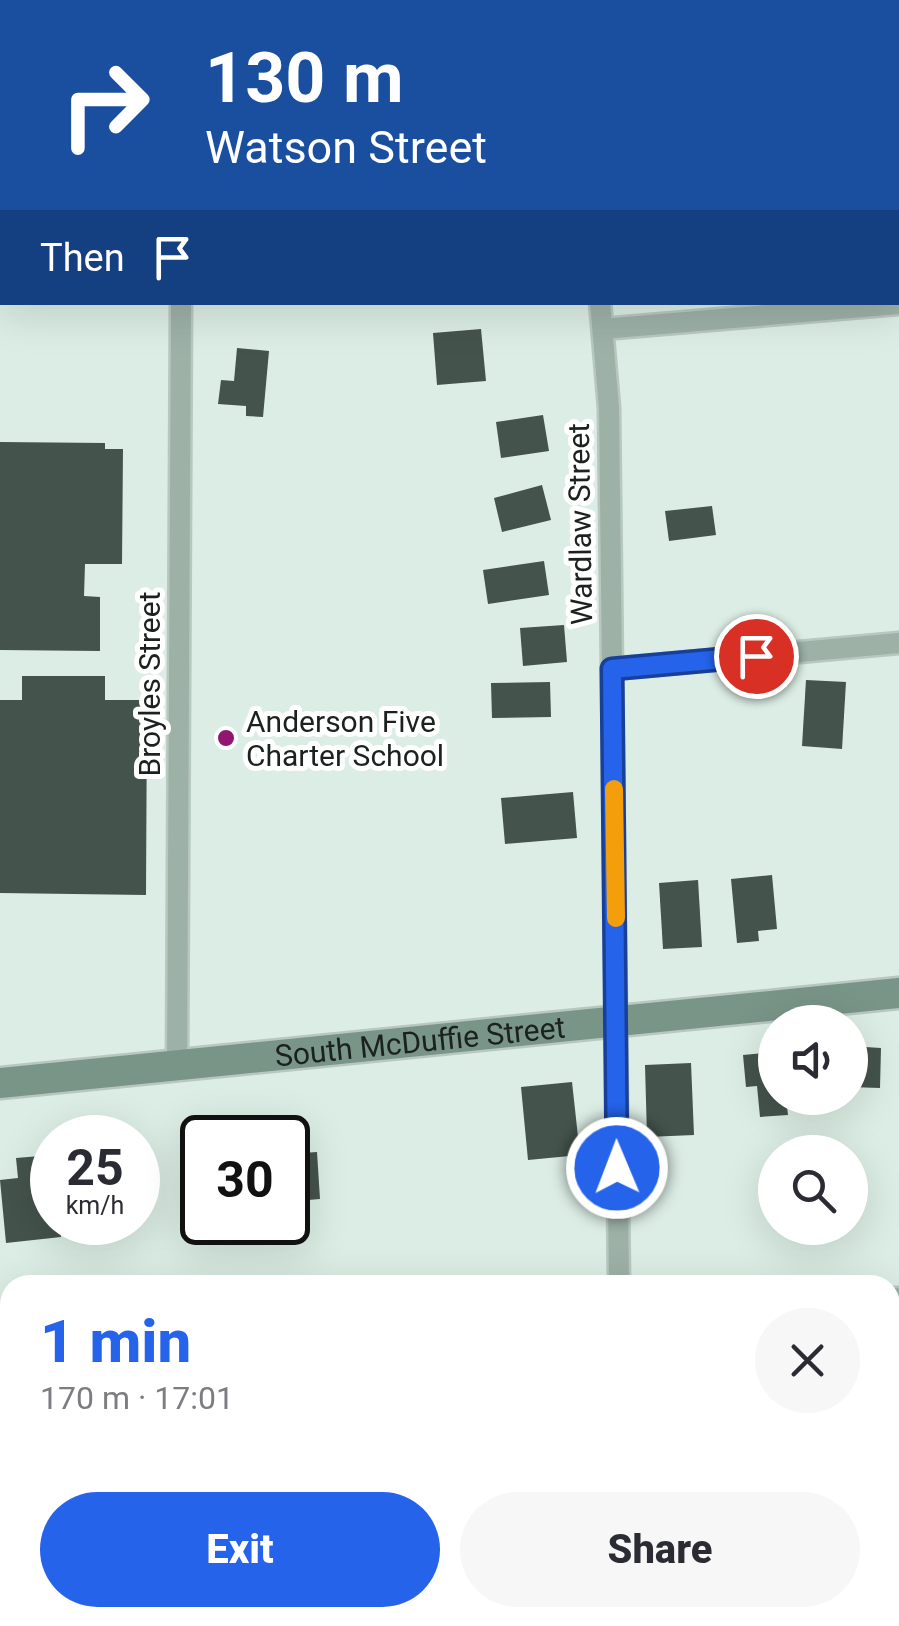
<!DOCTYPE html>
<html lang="en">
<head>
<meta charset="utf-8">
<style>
	:root { --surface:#fff; --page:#f7f7f7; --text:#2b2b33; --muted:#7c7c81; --accent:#2563eb }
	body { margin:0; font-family:Roboto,sans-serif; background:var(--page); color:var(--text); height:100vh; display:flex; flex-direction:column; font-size:38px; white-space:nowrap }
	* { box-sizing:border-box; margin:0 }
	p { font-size:32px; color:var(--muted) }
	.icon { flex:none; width:55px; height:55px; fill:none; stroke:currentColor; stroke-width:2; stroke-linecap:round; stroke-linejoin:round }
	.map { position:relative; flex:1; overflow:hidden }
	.panel { position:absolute; left:0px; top:1275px; width:900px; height:352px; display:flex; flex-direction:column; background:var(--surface); border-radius:30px 30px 0 0; box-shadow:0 10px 40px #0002 }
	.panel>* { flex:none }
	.guide { position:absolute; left:0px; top:0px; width:900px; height:305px; box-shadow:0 10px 40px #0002; background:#1a4fa0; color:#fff; overflow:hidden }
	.buttons { position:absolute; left:758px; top:1005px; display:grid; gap:20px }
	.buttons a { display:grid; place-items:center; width:110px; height:110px; border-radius:50%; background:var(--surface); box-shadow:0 10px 40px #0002; font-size:50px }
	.speed { position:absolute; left:30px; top:1115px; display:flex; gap:20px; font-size:50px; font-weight:700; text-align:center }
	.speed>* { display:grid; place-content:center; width:130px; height:130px; border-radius:50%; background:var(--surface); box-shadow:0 10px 40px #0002; line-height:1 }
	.speed small { font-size:25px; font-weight:400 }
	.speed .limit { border:5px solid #111; border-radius:15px; background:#fff; color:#111 }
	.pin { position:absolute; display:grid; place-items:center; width:85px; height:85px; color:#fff; margin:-42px; border:5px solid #fff; border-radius:50%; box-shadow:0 2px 10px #0007 }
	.me { position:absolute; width:110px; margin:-55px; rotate:359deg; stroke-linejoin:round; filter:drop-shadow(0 0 8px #0008) }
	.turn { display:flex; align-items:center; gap:35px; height:210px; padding:0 40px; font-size:45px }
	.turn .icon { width:130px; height:130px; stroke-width:2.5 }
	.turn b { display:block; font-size:70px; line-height:85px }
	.then { display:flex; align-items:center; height:95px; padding:0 40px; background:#0003; gap:20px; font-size:38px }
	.round { display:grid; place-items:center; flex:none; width:105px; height:105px; border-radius:52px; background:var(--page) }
	.summary { display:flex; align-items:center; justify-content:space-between; height:170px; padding:0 40px }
	h1 { font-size:60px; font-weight:800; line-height:75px; color:var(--accent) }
	.cta { display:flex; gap:20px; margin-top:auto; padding:20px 40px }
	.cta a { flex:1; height:115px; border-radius:60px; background:var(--accent); color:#fff; font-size:40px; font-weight:800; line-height:115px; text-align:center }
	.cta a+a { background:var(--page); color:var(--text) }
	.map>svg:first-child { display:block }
	.building { fill:#44534c }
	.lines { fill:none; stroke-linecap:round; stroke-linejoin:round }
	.street-casing { stroke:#b8c8c0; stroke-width:25 }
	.secondary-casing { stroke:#b8c8c0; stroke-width:35 }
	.primary-casing { stroke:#b8c8c0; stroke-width:38 }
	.street { stroke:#9db1a7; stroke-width:20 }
	.secondary { stroke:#799588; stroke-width:30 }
	.primary { stroke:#5e8272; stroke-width:32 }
	.route-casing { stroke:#184099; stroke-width:25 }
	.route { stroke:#2563eb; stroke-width:18 }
	.slow { stroke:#f59e0b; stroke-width:18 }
	.poi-dot { fill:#921571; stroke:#fff; stroke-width:4 }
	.labels { text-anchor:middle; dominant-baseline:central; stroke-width:10; stroke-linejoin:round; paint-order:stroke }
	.street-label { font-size:30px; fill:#1a211e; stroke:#fff }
	.poi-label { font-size:30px; fill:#1a211e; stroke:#fff; text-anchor:start }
</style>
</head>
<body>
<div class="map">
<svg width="899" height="1626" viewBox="0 0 899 1626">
	<rect width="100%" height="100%" fill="#dbede4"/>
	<g class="building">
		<path d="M481 329 486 381 437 385 433 333Z"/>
		<path d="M237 348 269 351 263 417 246 416V406L218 404 221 380 234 381Z"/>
		<path d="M543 415 549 451 501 458 496 422Z"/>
		<path d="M0 442 105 443V449H123L122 564H85L84 596 100 597V651L0 650Z"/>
		<path d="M542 485 551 520 502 532 494 498Z"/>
		<path d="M712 506 716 535 669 541 665 511Z"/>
		<path d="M544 561 549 595 488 604 483 570Z"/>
		<path d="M564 625 567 662 523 666 520 628Z"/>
		<path d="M22 676H105V700H147L146 895 0 893V700H22Z"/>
		<path d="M806 680 846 682 842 749 802 746Z"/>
		<path d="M550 682 551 717 492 718 491 683Z"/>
		<path d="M573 792 577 838 505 844 501 798Z"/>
		<path d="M772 875 777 929 758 931 759 941 737 943 731 879Z"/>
		<path d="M698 880 702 947 663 949 659 883Z"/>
		<path d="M850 1046 881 1048 880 1088 850 1087Z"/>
		<path d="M775 1052V1098H786L788 1115 760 1117 757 1086 746 1087 743 1055Z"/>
		<path d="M691 1063 694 1135 647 1137 645 1065Z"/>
		<path d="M572 1082 580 1155 528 1160 521 1087Z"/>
		<path d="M317 1152 320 1199 296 1201 295 1192H288V1154Z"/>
		<path d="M52 1155V1222H60L61 1237 6 1243 0 1180 18 1178 16 1158Z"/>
	</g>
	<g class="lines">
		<defs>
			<g id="street">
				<path d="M490 0 491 2"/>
				<path d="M183 2V0"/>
				<path d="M600 302 609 408 619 1285"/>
				<path d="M603 329 899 304"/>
				<path d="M612 669 899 643"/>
				<path d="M177 1066 181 302"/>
				<path d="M890 1298H899"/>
				<path d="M776 1618 777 1626"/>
			</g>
			<g id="secondary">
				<path id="s1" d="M0 1083 899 993"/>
			</g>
			<g id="primary">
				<path d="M890 1609 899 1610"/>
				<path d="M232 1626 334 1618"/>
			</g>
		</defs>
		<use href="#street" class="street-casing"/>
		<use href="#secondary" class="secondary-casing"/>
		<use href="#primary" class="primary-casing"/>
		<use href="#street" class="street"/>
		<use href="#secondary" class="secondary"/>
		<use href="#primary" class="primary"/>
	</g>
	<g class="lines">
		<defs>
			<path id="route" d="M617 1168 612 669 756 656"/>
		</defs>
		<use href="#route" class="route-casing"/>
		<use href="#route" class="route"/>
		<path class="slow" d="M614 789 616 918"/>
	</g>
	<circle class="poi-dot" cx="226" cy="738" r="10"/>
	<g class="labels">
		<g class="street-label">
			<text transform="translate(580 524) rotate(-91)">Wardlaw Street</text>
			<text transform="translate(149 684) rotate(-90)">Broyles Street</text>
			<text stroke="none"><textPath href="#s1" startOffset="422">South McDuffie Street</textPath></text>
		</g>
		<g class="poi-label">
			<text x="246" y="721">Anderson Five<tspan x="246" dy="34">Charter School</tspan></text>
		</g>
	</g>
</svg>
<div class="buttons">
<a><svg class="icon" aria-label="sound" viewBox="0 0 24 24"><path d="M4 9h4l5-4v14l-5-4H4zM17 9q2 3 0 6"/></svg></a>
<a><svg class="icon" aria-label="search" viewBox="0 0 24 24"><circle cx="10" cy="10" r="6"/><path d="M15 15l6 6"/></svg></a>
</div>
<div class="speed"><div>25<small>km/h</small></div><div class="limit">30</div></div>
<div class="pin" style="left:756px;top:656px;background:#d93025"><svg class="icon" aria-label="arrive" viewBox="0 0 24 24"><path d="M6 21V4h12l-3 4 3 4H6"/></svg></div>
<svg class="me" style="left:617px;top:1168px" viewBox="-20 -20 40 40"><circle r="17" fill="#2563eb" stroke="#fff" stroke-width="3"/><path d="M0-11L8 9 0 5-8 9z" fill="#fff"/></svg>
<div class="guide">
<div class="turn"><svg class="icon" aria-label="right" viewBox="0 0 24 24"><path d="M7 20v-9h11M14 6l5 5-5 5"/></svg><div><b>130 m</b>Watson Street</div></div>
<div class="then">Then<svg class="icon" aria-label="arrive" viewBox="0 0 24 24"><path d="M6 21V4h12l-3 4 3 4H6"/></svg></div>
</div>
<section class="panel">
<div class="summary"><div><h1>1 min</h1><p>170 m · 17:01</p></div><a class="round"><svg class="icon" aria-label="close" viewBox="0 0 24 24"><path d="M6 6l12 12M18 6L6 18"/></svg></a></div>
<div class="cta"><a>Exit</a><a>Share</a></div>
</section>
</div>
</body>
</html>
